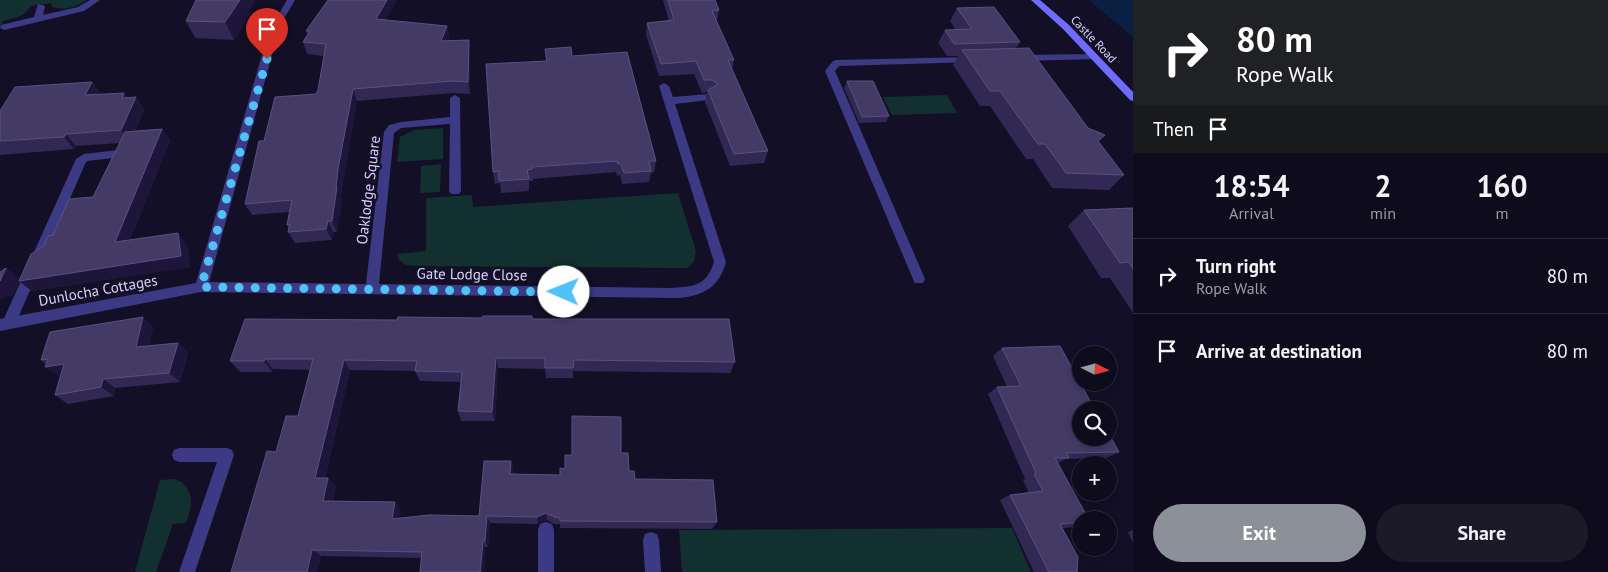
<!DOCTYPE html>
<html lang="en">
<head>
<meta charset="utf-8">
<style>
	:root { --surface:#0e0b1c; --page:#1c1929; --text:#f1f3f6; --muted:#9b9ba3; --line:#2e2b3b; --accent:#8c9099 }
	body { margin:0; font-family:"PT Sans",sans-serif; background:var(--page); color:var(--text); height:100vh; display:flex; flex-direction:column; font-size:19px; white-space:nowrap }
	* { box-sizing:border-box; margin:0 }
	p { font-size:16px; color:var(--muted) }
	.icon { flex:none; width:28px; height:28px; fill:none; stroke:currentColor; stroke-width:2; stroke-linecap:round; stroke-linejoin:round }
	.map { position:relative; flex:1; overflow:hidden }
	.panel { display:flex; flex-direction:column; background:var(--surface); width:475px }
	.panel>* { flex:none }
	.guide { background:#202124; color:#fff; overflow:hidden }
	.needle { width:32px; rotate:96deg }
	.controls { position:absolute; left:1072px; top:346px; display:grid; gap:10px }
	.controls a { display:grid; place-items:center; width:45px; height:45px; border-radius:50%; background:var(--surface); box-shadow:0 2px 8px #0003,0 0 0 1px var(--line); font-size:25px }
	.pin { position:absolute; display:grid; place-items:center; width:42px; height:42px; color:#fff; margin:-51px -21px; border-radius:50% 50% 50% 0; rotate:-45deg; box-shadow:0 0 5px #0007 }
	.pin .icon { rotate:45deg }
	.me { position:absolute; width:55px; margin:-28px; rotate:271deg; stroke-linejoin:round; filter:drop-shadow(0 0 4px #0008) }
	.turn { display:flex; align-items:center; gap:18px; height:105px; padding:0 20px; font-size:22px }
	.turn .icon { width:65px; height:65px; stroke-width:2.5 }
	.turn b { display:block; font-size:35px; line-height:42px }
	.then { display:flex; align-items:center; height:48px; padding:0 20px; background:#0003; gap:10px; font-size:19px }
	.eta { display:flex; justify-content:space-evenly; align-items:center; height:85px; text-align:center }
	.eta b { font-size:30px; font-weight:700; line-height:35px }
	.cta { display:flex; gap:10px; margin-top:auto; padding:10px 20px }
	.cta a { flex:1; height:58px; border-radius:30px; background:var(--accent); color:#fff; font-size:20px; font-weight:700; line-height:58px; text-align:center }
	.cta a+a { background:var(--page); color:var(--text) }
	ul { padding:0; list-style:none }
	li { display:flex; align-items:center; gap:15px; height:75px; padding:0 20px; border-top:1px solid var(--line) }
	li div { flex:1 }
	li b { display:block; font-size:19px }
	li em { font-style:normal }
	main { display:flex; flex:1; min-height:0 }
	.map>svg:first-child { display:block }
	.green { fill:#12302f }
	.water { fill:#0a1f44 }
	.lines { fill:none; stroke-linecap:round; stroke-linejoin:round }
	.service { fill:#3d3a85; fill-rule:evenodd }
	.minor { fill:#3d3a85; fill-rule:evenodd }
	.secondary { fill:#6f6bff; fill-rule:evenodd }
	.wall { fill:#312854 }
	.shaded-wall { fill:#1d163a }
	.building { fill:#433a66; stroke:#5a527e }
	.route { stroke:#4fc3f7; stroke-width:9; stroke-dasharray:0 16.2 }
	.labels { text-anchor:middle; dominant-baseline:central; stroke-width:5; stroke-linejoin:round; paint-order:stroke }
	.far-street-label { font-size:12px; fill:#d9d4ff; stroke:#130f26 }
	.street-label { font-size:15px; fill:#d9d4ff; stroke:#130f26 }
</style>
</head>
<body>
<main>
<div class="map">
<svg width="1133" height="572" viewBox="0 0 1133 572">
	<rect width="100%" height="100%" fill="#130f26"/>
	<g class="green">
		<path d="M0 0H87C76 7 64 11 52 7L51 3 31 6C23 18 15 18 2 21L3 24 0 25Z"/>
		<path d="M947 95 957 113 892 115 883 97Z"/>
		<path d="M443 128V159L397 162 400 137 414 130Z"/>
		<path d="M441 164 440 192 420 193 421 166Z"/>
		<path d="M678 193 696 251 694 262 687 268 418 266 406 265 398 259 397 254 426 251V198L472 195 473 207Z"/>
		<path d="M174 479 182 482C195 496 192 506 186 523L173 524 156 572H135L160 480Z"/>
		<path d="M1012 528 1031 572H682L679 530Z"/>
	</g>
	<path class="water" d="M1089 0H1133V37Z"/>
	<g class="lines">
		<path class="service" d="M118 150 123 154 122 157 87 161 85 164 14 327 9 329 4 327 2 323 76 159 84 154Z"/>
		<g class="minor">
			<path d="M90 0H100L84 11 4 30 0 28 1 25 34 17 38 4 45 6 43 15 78 7Z"/>
			<path d="M287 0H295L282 22 274 48 209 282 366 284 384 132 389 125 401 122 450 117V98L455 95 460 98 461 191 459 194H451L449 191 450 124 401 128 394 133 379 284 669 288C692 287 706 287 714 262L659 86 664 83 669 86 673 97 708 94 713 97 708 100 675 104 726 262C719 287 704 296 678 298L201 292 0 331V319L196 283 264 48 274 22Z"/>
			<path d="M1094 54 1097 55V59L1019 61 1014 58 1019 55Z"/>
			<path d="M971 57 976 60 974 62 839 66 835 71 925 279 923 283H915L913 279 825 71 833 61 836 60Z"/>
			<path d="M179 448H227L232 450 234 455 195 572H179L217 462H179L174 460 172 455 174 450Z"/>
			<path d="M546 522 552 524 554 530V572H538V530L540 524Z"/>
			<path d="M651 532 657 534 659 540 661 572H645L643 540 645 534Z"/>
		</g>
		<path class="secondary" d="M1031 0H1040L1069 25 1133 92V101L1130 100 1063 29Z"/>
	</g>
	<g class="wall">
		<path d="M328 0H397L385 20 447 26 449 38 448 40 470 52V94L454 93 357 101 343 181 341 196 342 199 337 232H333L332 240 295 243 288 232 289 229 287 225 289 212 252 215 245 204 264 141 316 94 318 90 324 56 307 54 303 42 308 35 306 31Z"/>
		<path d="M663 0H715L719 10 717 22 734 60 732 70 768 151 764 163 730 166 705 102 707 92 702 93 694 74 659 76 646 35 647 23 669 21Z"/>
		<path d="M957 8 1020 42 1016 48 1098 142 1124 175 1109 190 1052 188 1033 159H1026L990 106H980L953 65 958 56H947L938 43 945 30H956L950 21Z"/>
		<path d="M249 11 250 13 234 40 195 38 186 21Z"/>
		<path d="M545 49 572 56 656 161 654 172 651 173 649 182 622 184 620 175 617 176 616 172 533 179V181H529V191L501 193 500 183 495 184 493 172 546 61Z"/>
		<path d="M847 81 889 116 886 122 859 123 844 88Z"/>
		<path d="M92 82 101 94 128 98 136 97 144 110 135 131 162 129 170 141 130 240 187 245 190 267 32 291 19 281 13 295 7 296V297L0 299V272L6 268 19 279 53 235 93 197 120 143 76 146 74 149 0 155V111Z"/>
		<path d="M1133 208V313L1110 278H1101L1068 226 1084 210Z"/>
		<path d="M532 319 735 362 730 373 573 371V378H546L545 369 498 368 495 421H461L458 411 461 382 420 381 415 371 350 370 325 478H328L336 486 333 501 395 502 400 510 399 518 479 516 511 461 513 469V474L560 475 565 469 621 453 629 471 635 479 717 522 712 529 560 528V524H554L547 520 538 524 490 523 488 547H485L484 572H420L421 558 321 556 317 572H231L276 452 298 416 310 370 273 369 272 372H240L230 361 397 320Z"/>
		<path d="M153 327 149 346 178 343 188 353 180 382 115 388 114 396 68 404 55 395 60 376H59L46 364 41 360Z"/>
		<path d="M1002 348 1119 452 1106 458 1066 459 1058 463 1081 520V525L1077 527 1062 528 1077 572H1034L1000 500 1010 495 1029 493 1023 480 1025 479 988 394 997 387H1007L993 356Z"/>
		<path d="M1133 530V543L1128 532Z"/>
	</g>
	<g class="shaded-wall">
		<path d="M240 0H256L249 11 250 13 234 40 225 22Z"/>
		<path d="M387 0H397L379 31 376 19Z"/>
		<path d="M447 26 449 38 443 53 441 41Z"/>
		<path d="M469 40 470 52V94L468 82Z"/>
		<path d="M92 82 101 94 85 95Z"/>
		<path d="M353 89 357 101 343 181 341 196 342 199 337 232 332 221 338 169Z"/>
		<path d="M124 93 132 104 136 97 144 110 130 142 121 130 122 98Z"/>
		<path d="M162 129 170 141 125 253 115 242Z"/>
		<path d="M66 134 76 146 74 149 64 137Z"/>
		<path d="M328 221 333 232 332 240 326 229Z"/>
		<path d="M178 233 187 245 190 267 32 291 19 281 13 295 7 296V297L0 299V273L6 268 20 279Z"/>
		<path d="M143 317 153 327 147 356 136 347Z"/>
		<path d="M178 343 188 353 180 382 169 373Z"/>
		<path d="M496 358 498 368 495 421 492 412Z"/>
		<path d="M265 359 273 369 272 372 264 361Z"/>
		<path d="M344 360 350 370 323 486 315 478Z"/>
		<path d="M64 364 77 373 59 376 45 367Z"/>
		<path d="M103 379 115 388 114 396 101 387Z"/>
		<path d="M511 461 513 469 512 482 510 474Z"/>
		<path d="M328 478 336 486 331 508 323 501Z"/>
		<path d="M395 502 400 510 398 526 392 519Z"/>
		<path d="M546 513 547 520 538 524 537 517Z"/>
		<path d="M487 516 490 523 488 547 485 541Z"/>
		<path d="M483 541 485 547 484 572H480Z"/>
		<path d="M312 550 321 556 317 572H307Z"/>
	</g>
	<g class="building">
		<path d="M196 0H240L225 22 186 21Z"/>
		<path d="M328 0H387L376 19 447 26 441 41 469 40 468 82 452 81 353 89 338 169 336 188 337 187 332 221H328L326 229 288 232 290 224 287 225 292 200 245 204 259 141H264L275 97 316 94 318 90 326 44 303 42 310 31H306Z"/>
		<path d="M668 0H715L719 10 712 11 734 60H728L768 151 734 154 708 90 718 84 712 80H704L696 61 661 64 647 23 674 20Z"/>
		<path d="M994 7 1020 42 954 44 945 30 972 29 957 8Z"/>
		<path d="M571 47 572 56 627 52 656 161H649L651 171 624 173 621 164H618L617 161 532 167V169L527 170 529 179 499 181V171L493 172 486 64 547 61 545 49Z"/>
		<path d="M1029 48 1088 128 1105 135 1098 141 1124 175 1066 173 1045 144H1038L1000 91H990L962 50Z"/>
		<path d="M847 81H873L889 116 862 117Z"/>
		<path d="M92 82 85 95 124 93 122 98 136 97 121 130 66 134 64 137 0 141V111L15 87Z"/>
		<path d="M162 129 115 242 178 233 181 256 19 281 31 254 44 246 48 236 53 235 69 199 93 197 125 132Z"/>
		<path d="M1133 208V269L1129 262 1120 263 1084 210Z"/>
		<path d="M6 268 0 281V272Z"/>
		<path d="M483 316H532V319H729L735 362 574 360 573 368H545V358H496L492 412 458 411 462 372 415 371 417 361 344 360 315 478H328L323 501 395 502 392 519 429 515 479 516 484 461H511L510 474 560 475V468L565 469V455H572V416L621 417V453H628L629 471H634L635 479 713 480 717 522 560 521V518L554 517 546 513 537 517 487 516 485 541H483L480 572H420L422 552 312 550 307 572H231L267 451 276 452 286 416H298L313 359H265L264 361H230L245 319 397 320 398 317 482 318Z"/>
		<path d="M143 317 136 347 178 343 169 373 103 379 101 387 55 395 64 364 45 367 48 359 41 360 50 332Z"/>
		<path d="M1060 346 1095 410H1081V438H1109V434L1119 452 1066 453 1069 458H1055L1089 520H1081V522L1060 524 1078 557 1077 572H1049L1010 495 1043 491 1034 474 1036 473 997 387 1021 386 1002 348Z"/>
	</g>
	<g class="lines">
		<path class="route" d="M267 59 201 287 564 292"/>
	</g>
	<g class="labels">
		<g class="far-street-label">
			<text transform="translate(1094 39) rotate(46)">Castle Road</text>
		</g>
		<g class="street-label">
			<text transform="translate(368 190) rotate(-83)">Oaklodge Square</text>
			<text transform="translate(472 274) rotate(1)">Gate Lodge Close</text>
			<text transform="translate(98 290) rotate(-10)">Dunlocha Cottages</text>
		</g>
	</g>
</svg>
<div class="controls">
<a><svg class="needle" viewBox="-14 -14 28 28"><path d="M0-13l5 13h-10z" fill="#e53935"/><path d="M0 13l5-13h-10z" fill="#9b9ba3"/></svg></a>
<a><svg class="icon" aria-label="search" viewBox="0 0 24 24"><circle cx="10" cy="10" r="6"/><path d="M15 15l6 6"/></svg></a>
<a>+</a>
<a>−</a>
</div>
<div class="pin" style="left:267px;top:59px;background:#d93025"><svg class="icon" aria-label="arrive" viewBox="0 0 24 24"><path d="M6 21V4h12l-3 4 3 4H6"/></svg></div>
<svg class="me" style="left:564px;top:292px" viewBox="-20 -20 40 40"><circle r="19" fill="#fff"/><path d="M0-13L10 11 0 6-10 11z" fill="#4fc3f7"/></svg>
</div>
<section class="panel">
<div class="guide">
<div class="turn"><svg class="icon" aria-label="right" viewBox="0 0 24 24"><path d="M7 20v-9h11M14 6l5 5-5 5"/></svg><div><b>80 m</b>Rope Walk</div></div>
<div class="then">Then<svg class="icon" aria-label="arrive" viewBox="0 0 24 24"><path d="M6 21V4h12l-3 4 3 4H6"/></svg></div>
</div>
<div class="eta">
<div><b>18:54</b><p>Arrival</p></div>
<div><b>2</b><p>min</p></div>
<div><b>160</b><p>m</p></div>
</div>
<ul>
<li><svg class="icon" aria-label="right" viewBox="0 0 24 24"><path d="M7 20v-9h11M14 6l5 5-5 5"/></svg><div><b>Turn right</b><p>Rope Walk</p></div><em>80 m</em></li>
<li><svg class="icon" aria-label="arrive" viewBox="0 0 24 24"><path d="M6 21V4h12l-3 4 3 4H6"/></svg><div><b>Arrive at destination</b></div><em>80 m</em></li>
</ul>
<div class="cta"><a>Exit</a><a>Share</a></div>
</section>
</main>
</body>
</html>
